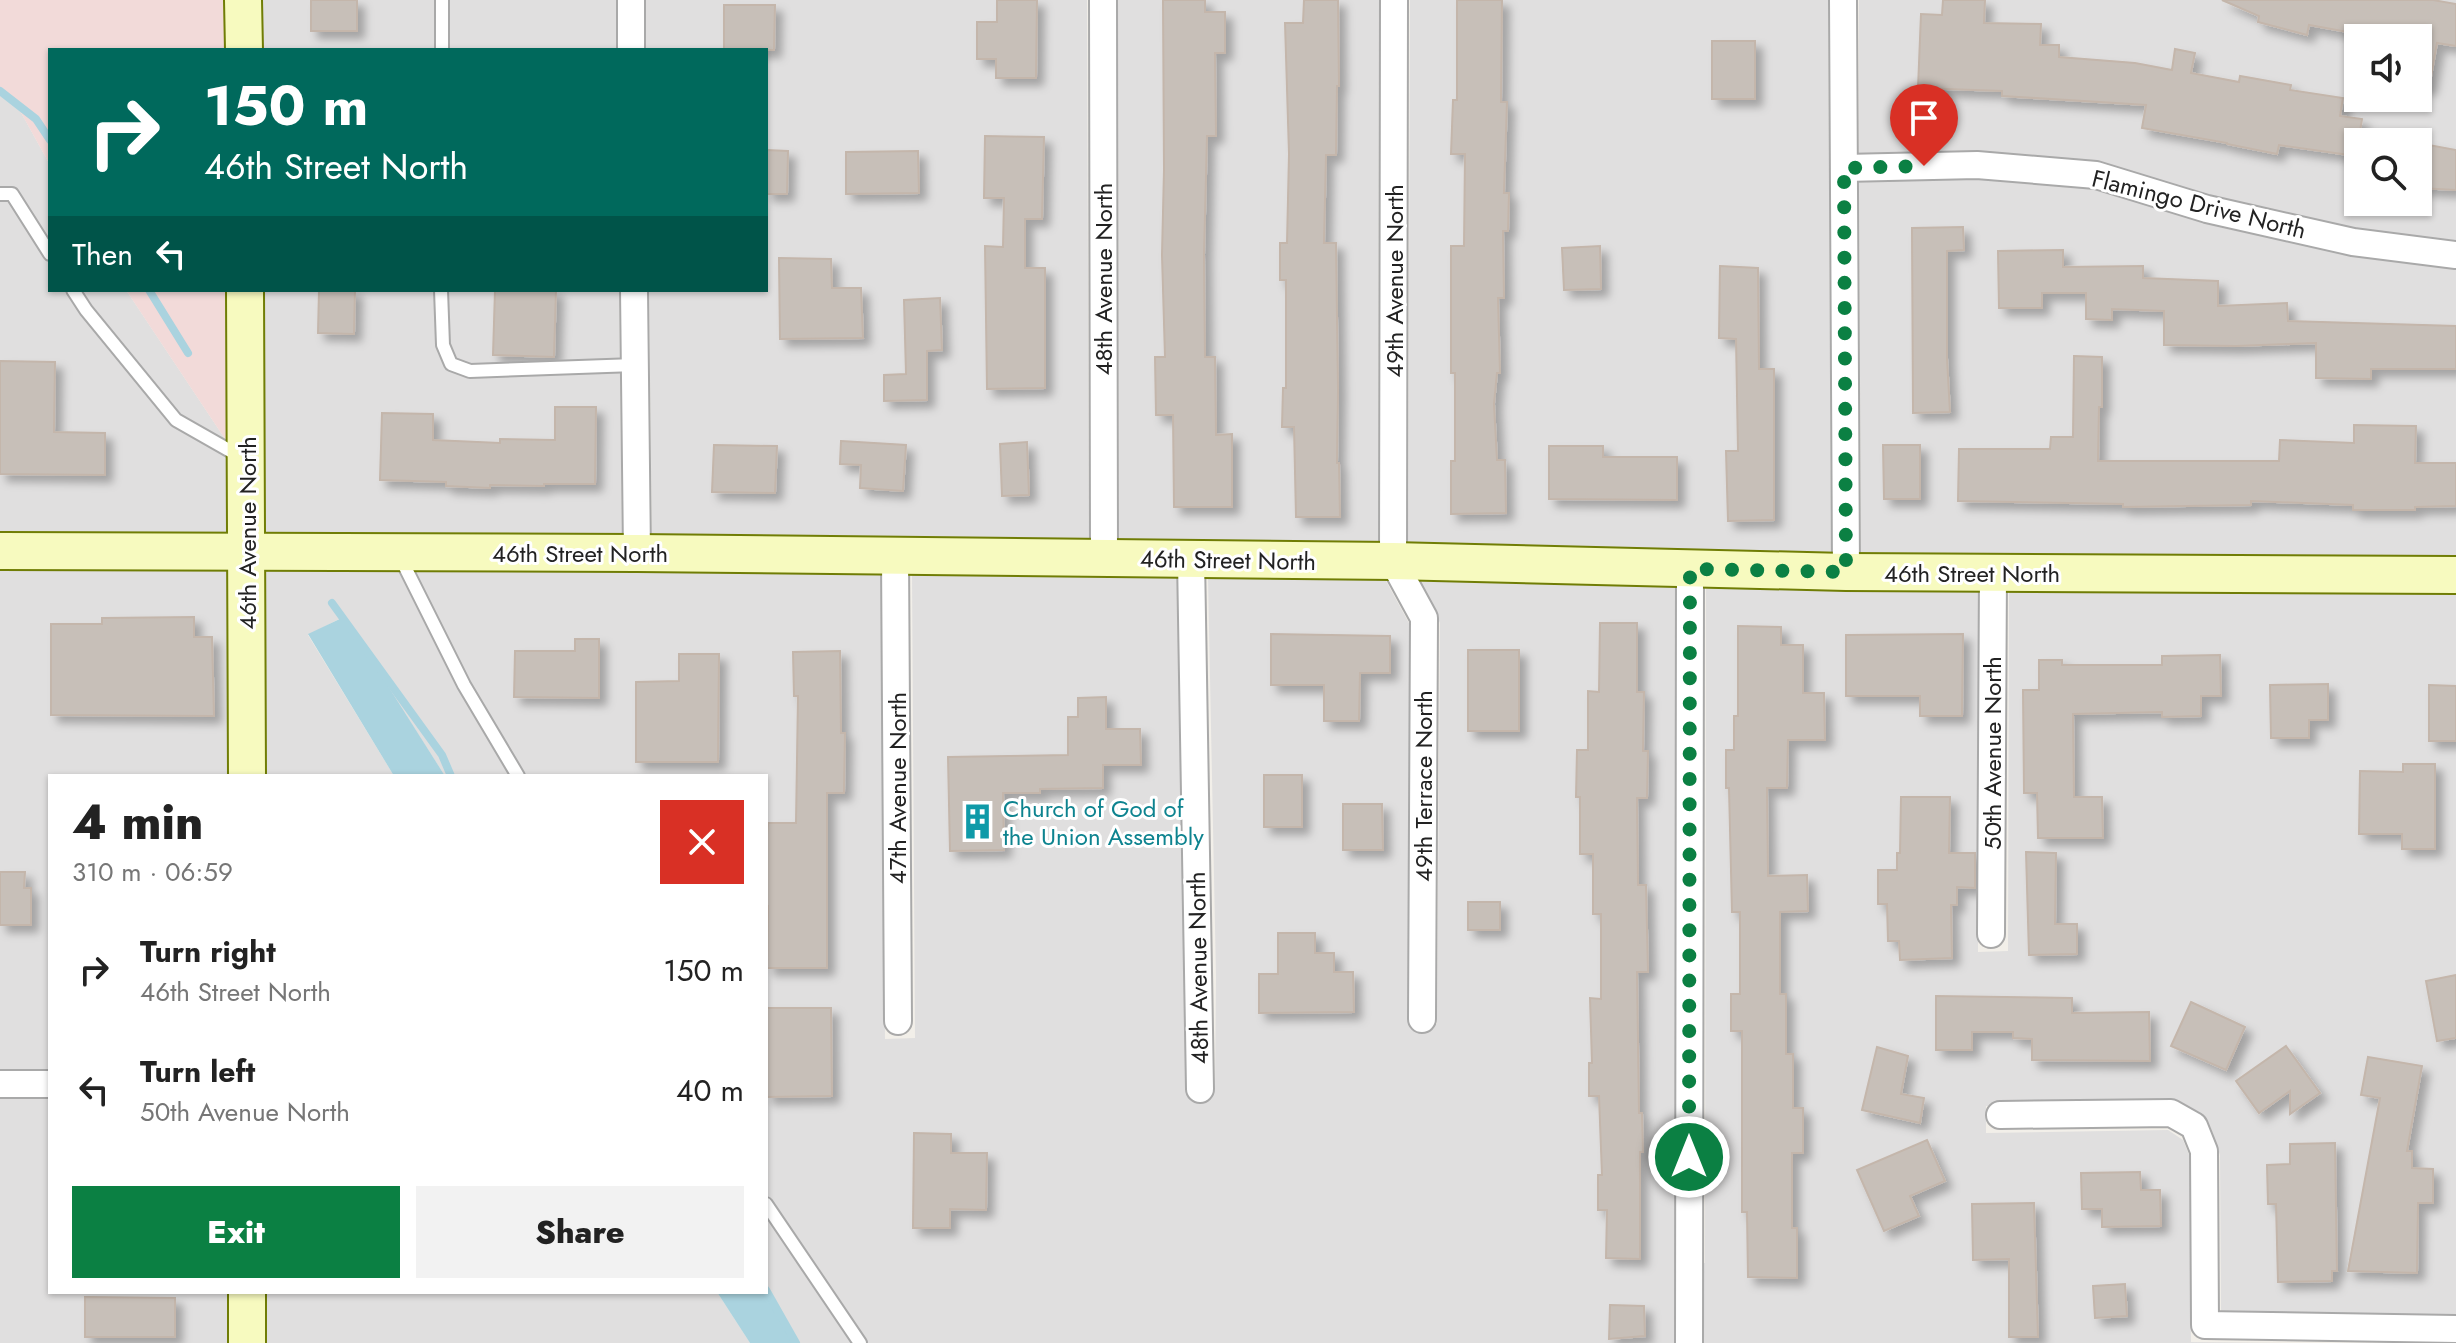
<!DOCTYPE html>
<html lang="en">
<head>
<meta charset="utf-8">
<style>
	:root { --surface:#fff; --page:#f2f2f2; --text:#222; --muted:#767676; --accent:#0b8043 }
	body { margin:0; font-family:Jost,sans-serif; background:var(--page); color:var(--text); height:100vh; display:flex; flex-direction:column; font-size:30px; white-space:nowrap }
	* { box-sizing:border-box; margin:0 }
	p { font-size:26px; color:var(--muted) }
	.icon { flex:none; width:44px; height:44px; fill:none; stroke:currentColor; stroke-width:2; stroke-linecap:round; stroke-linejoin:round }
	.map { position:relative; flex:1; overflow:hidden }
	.side { position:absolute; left:48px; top:774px; width:720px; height:520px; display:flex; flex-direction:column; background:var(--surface); border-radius:0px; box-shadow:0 2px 6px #0004 }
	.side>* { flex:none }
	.hud { position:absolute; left:48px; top:48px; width:720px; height:244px; border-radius:0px; box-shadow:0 2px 6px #0004; background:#00695c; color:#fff; overflow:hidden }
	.fabs { position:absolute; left:2344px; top:24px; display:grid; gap:16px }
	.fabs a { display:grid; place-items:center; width:88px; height:88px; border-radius:0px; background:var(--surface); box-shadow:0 2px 6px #0004; font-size:40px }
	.pin { position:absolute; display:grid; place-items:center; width:68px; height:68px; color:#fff; margin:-82px -34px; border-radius:50% 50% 50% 0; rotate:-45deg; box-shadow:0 0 8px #0007 }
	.pin .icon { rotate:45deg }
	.me { position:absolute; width:88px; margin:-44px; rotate:0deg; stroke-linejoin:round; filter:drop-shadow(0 0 6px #0008) }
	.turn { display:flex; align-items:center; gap:28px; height:168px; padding:0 24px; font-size:36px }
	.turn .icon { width:104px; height:104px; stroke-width:2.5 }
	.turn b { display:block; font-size:56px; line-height:68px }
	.then { display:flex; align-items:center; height:76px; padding:0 24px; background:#0003; gap:16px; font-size:30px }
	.round { display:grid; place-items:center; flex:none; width:84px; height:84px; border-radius:0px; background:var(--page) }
	.head { display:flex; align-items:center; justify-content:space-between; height:136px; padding:0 24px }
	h1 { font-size:48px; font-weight:800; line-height:60px }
	.button { display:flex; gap:16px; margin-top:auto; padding:16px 24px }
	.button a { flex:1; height:92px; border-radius:0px; background:var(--accent); color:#fff; font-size:32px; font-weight:800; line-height:92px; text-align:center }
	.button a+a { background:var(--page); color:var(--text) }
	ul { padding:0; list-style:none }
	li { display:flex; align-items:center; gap:24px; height:120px; padding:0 24px }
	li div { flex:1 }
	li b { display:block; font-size:30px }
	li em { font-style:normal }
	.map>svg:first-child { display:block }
	.residential { fill:#e0dfdf; fill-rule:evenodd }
	.commercial { fill:#f2dad9 }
	.water { fill:#aad3df }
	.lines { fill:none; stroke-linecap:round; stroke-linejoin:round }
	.stream { stroke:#aad3df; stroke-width:8 }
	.building { fill:#c7bfb8; stroke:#c4b6ab; stroke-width:2; filter:url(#shadow) }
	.lane-casing { stroke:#a9a9a9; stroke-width:16 }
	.street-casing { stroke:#a9a9a9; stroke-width:30 }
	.secondary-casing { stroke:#707d05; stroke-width:40 }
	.lane { stroke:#fff; stroke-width:12 }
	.street { stroke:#fff; stroke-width:26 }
	.secondary { stroke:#f7fabf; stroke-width:36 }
	.route { stroke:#0b8043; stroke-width:14; stroke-dasharray:0 25.2 }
	.labels { text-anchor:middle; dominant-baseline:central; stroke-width:6; stroke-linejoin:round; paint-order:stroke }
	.street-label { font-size:24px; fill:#222; stroke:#fff }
	.culture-label { font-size:24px; fill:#0d838f; stroke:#fff; text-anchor:start }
</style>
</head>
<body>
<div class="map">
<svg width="2456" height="1343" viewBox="0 0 2456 1343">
	<defs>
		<filter id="shadow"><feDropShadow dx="7" dy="7" stdDeviation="4" flood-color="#0004"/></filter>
	</defs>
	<rect width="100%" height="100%" fill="#f2efe9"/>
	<g class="residential">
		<path d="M258 0H616V50H259Z"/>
		<path d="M646 0H1087L1089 545 652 539 649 290H766V50H646Z"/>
		<path d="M1118 0H1379L1378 547 1119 545Z"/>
		<path d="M1410 0H1828L1831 558 1408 548Z"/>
		<path d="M1859 0H2456V241L2356 229 2211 196 2097 162 1979 152 1859 154ZM2358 38H2418V98H2358ZM2358 142H2418V202H2358Z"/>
		<path d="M0 91 14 100 50 165V290H126L231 448 232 538 0 537Z"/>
		<path d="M1977 179 2092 188 2204 222 2351 255 2456 269V562L1861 558 1859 181Z"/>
		<path d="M260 290H619L622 539 262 538Z"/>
		<path d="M197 565H232V776H50V1071L0 1070V570Z"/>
		<path d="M263 569 881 574 885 1039 915 1038 912 574 1177 577 1188 1088 1215 1089 1216 977 1208 577 1385 579 1410 625 1408 1021 1437 1024 1440 623 1419 579 1676 586 1675 1264 1705 1263 1706 587 1979 591 1978 952 2008 951 2009 591 2456 593V1320L2221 1315 2220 1155 2210 1126 2204 1120 2172 1103 1986 1106V1133L2168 1130 2183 1140 2190 1157 2191 1342 2284 1343H793L764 1292H766V776H445L343 617 308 635 394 776H264Z"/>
		<path d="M0 1097 50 1098V1292H232V1343H0Z"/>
		<path d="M264 1292H717L750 1343H264Z"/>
	</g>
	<g class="commercial">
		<path d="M0 0H228V50H50V165L14 100 0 91Z"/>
		<path d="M126 290H230L231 448Z"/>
	</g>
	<g class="water">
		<path d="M344 617 355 634 445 776H394L308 634Z"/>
		<path d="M717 1292H764L793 1343H750Z"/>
	</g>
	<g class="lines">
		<g class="stream">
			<path d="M0 91 36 119 50 140"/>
			<path d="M149 290 188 353"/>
			<path d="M332 603 442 755 451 776"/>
			<path d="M766 1290 796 1343"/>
		</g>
	</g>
	<g class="building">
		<rect x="311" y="0" width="46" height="31"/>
		<path d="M997 0H1037L1036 78H996V59H977V22H997Z"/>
		<path d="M1163 0H1205V12H1225V53H1215L1216 136H1207L1204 255 1205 357H1215L1216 435 1232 434V507H1174L1173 415H1156L1155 357H1165L1162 255 1164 170Z"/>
		<path d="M1304 0H1338L1339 86H1337L1336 155H1326L1324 243H1336L1338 390 1337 463H1339L1340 517H1296L1294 427H1282L1283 388H1286V280H1280V243H1287L1289 154 1285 23H1303Z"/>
		<path d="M1457 0H1502L1501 102H1507L1504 193H1509L1508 231H1503L1504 298H1498L1500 373H1497L1494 404 1497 460H1505L1506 513 1451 514V461H1455V373H1451V246H1464L1465 154H1451L1453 100H1457Z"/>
		<path d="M1943 0H1985L1984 23 2041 24 2040 45H2059V57L2135 63 2172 70 2175 49 2195 53 2191 73 2239 82 2240 76 2291 85 2290 90 2343 98 2340 116 2362 119 2356 156 2279 145 2277 154 2227 144V143L2142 128 2146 105 2002 96V91L1918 88 1921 14 1942 15Z"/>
		<path d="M2222 0H2433L2456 4V46L2437 43 2429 88 2418 87V38H2363L2364 35 2309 25 2307 35 2258 22 2259 16Z"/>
		<path d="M724 5H775L774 50H724Z"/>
		<rect x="1712" y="41" width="43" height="58"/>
		<path d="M985 136 1044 137 1042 219H1025V268H1045V388L987 389 985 246 1003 247 1004 198H984Z"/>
		<path d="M2418 143 2456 150V190L2418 188Z"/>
		<path d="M766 150 788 151 787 194H766Z"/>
		<path d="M918 151 919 193 846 194V152Z"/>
		<path d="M1963 227 1964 250 1947 251V358L1950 412 1913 413 1912 228Z"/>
		<path d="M1600 246 1601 289 1564 290 1562 248Z"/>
		<path d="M2063 250V267L2143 266V278L2218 281V306L2287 303 2288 321 2456 326V369H2371V379L2316 378V343L2236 346 2164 345V311L2112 309V320L2086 319V293H2042V308H1999L1998 251Z"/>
		<path d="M779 258 831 259 832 288H861L863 338 780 339Z"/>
		<path d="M1720 266 1758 268 1759 369H1774V520L1728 521 1726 451H1738L1736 339 1719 338Z"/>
		<path d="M319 290H355L354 334 318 333Z"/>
		<path d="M495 290H556L554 357 493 355Z"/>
		<path d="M940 298 942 350 927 351V400L884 401V375L906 374 904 300Z"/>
		<path d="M2074 356 2102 357V407H2099L2098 461H2279L2280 440 2354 443V425L2416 426 2415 463H2456V506L2415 507V510H2353V505L2251 501V505L2123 507V504L1958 501 1959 449H2050L2051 437H2073Z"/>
		<path d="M0 361 55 362 54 432 105 433V475L0 474Z"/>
		<path d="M555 407H596L595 484H544V486L490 485V488L446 486V482L380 480 382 413 433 414V440L500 443V439L555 440Z"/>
		<path d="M841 441 906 445 903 491 860 488 861 465 840 464Z"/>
		<path d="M1027 442 1029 495 1002 496 1000 444Z"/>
		<path d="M714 445 777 446 775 493 712 492Z"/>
		<path d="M1883 445H1920V499H1884Z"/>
		<path d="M1549 446H1603V457H1677V500L1549 499Z"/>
		<path d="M194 617V637H212L214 716 51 715V624H102V618Z"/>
		<path d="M1600 623H1637V692H1644L1643 751H1648L1647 798H1637L1638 885H1646L1648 972H1637L1639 1113H1642L1643 1152H1640V1259L1606 1258 1607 1210H1598V1175H1602L1599 1096H1589V1063H1592L1590 998 1601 999V914H1593V854H1580V797H1576L1577 750H1588V691L1599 692Z"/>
		<path d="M1738 626 1781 627V645H1803V693H1824L1825 740H1788L1787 788H1767L1768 876 1807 875 1808 911 1780 912V994H1786V1054H1793V1108H1803V1153H1792V1228H1797V1278L1748 1277 1747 1212H1742V1031H1731V994H1740V912H1732L1729 788H1726V750H1734V716H1738Z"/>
		<path d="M1271 634 1390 636V673H1360L1359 721H1324V685H1271Z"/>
		<path d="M1963 634 1962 716H1920V696H1846V635Z"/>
		<path d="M575 639H599V698L514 697 515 651H575Z"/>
		<rect x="1468" y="650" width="51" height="81"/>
		<path d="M840 651 841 733H845L844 793H827V968H767L768 906H766V844L768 823H796L798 696H794L793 652Z"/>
		<path d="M679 654H719L718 762H636V682L679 681Z"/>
		<path d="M2220 655 2221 696H2201V716L2162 717V712L2073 714 2074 797H2102L2103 838H2038L2037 793H2024L2023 690H2039V660H2062V665H2162V656Z"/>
		<path d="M2328 684V720H2309V738H2271L2270 685Z"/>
		<path d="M2429 685 2456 686V741H2429Z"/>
		<path d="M1106 697V729H1140L1141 765H1103V788L1040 789V793H1003L1004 850 950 851 948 757 1068 755V717H1078V698Z"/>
		<path d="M2403 764H2435V849H2402V834H2359L2360 771 2403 772Z"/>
		<rect x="1264" y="775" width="38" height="52"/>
		<path d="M1901 797H1950L1949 853H1975V888L1957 887V905H1951L1952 958 1900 960 1899 941H1888L1887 904H1878V870H1897V853H1900Z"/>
		<path d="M1343 804H1382L1383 850H1343Z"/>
		<path d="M2026 852 2056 853 2055 924H2077V954L2029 955Z"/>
		<path d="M0 872H25L24 888H31V925H0Z"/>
		<rect x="1468" y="902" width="32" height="28"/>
		<path d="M1278 933H1315V953H1334V972H1353L1354 1012 1259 1013V974H1278Z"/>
		<path d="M2456 975V1038L2437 1041 2426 981Z"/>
		<path d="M1936 996 2072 998V1013L2149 1012 2150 1061 2032 1060V1039L2013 1038V1032H1972V1050H1936Z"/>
		<path d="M2191 1002 2245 1027 2226 1070 2171 1046Z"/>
		<path d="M766 1008H831L832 1096 766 1097Z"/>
		<path d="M2286 1046 2320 1093 2290 1114V1091L2259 1113 2236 1081Z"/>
		<path d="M1877 1047 1908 1056 1901 1094 1924 1098 1920 1123 1862 1110Z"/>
		<path d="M2368 1057 2422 1066 2407 1151H2412V1168L2433 1169V1203H2418L2417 1273 2348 1271 2380 1098 2361 1095Z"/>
		<path d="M914 1133 951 1134V1153H987L986 1210 950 1209V1228H913Z"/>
		<path d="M1927 1140 1945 1181 1910 1196 1919 1216 1884 1231 1857 1170Z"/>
		<path d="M2335 1143 2337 1271H2332V1281L2278 1282 2276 1204H2268L2267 1165 2290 1164V1144Z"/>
		<path d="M2140 1172 2141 1190H2160L2161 1226 2102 1227V1209H2082L2081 1173Z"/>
		<path d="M2034 1203 2038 1337H2009V1259L1973 1260 1972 1204Z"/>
		<path d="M2125 1284 2127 1316 2095 1318 2093 1286Z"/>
		<path d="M85 1297 175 1298V1337H85Z"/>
		<path d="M1610 1305 1644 1306 1645 1336 1609 1339Z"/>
	</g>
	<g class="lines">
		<defs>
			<g id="lane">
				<path d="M442 50V0"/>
				<path d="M0 194H12L50 254"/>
				<path d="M73 290 86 310 176 420 241 457"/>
				<path d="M441 290 443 345 451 364 470 371 635 365"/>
				<path d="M401 559 464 685 518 776"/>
				<path d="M766 1204 860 1343"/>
			</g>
			<g id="street">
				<path d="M631 0V50"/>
				<path d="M1103 0 1104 558"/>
				<path d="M1394 0 1393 561 1424 618 1422 1019"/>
				<path d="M1843 0 1846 572"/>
				<path d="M1844 168 1977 165 2096 175 2207 209 2353 242 2456 255"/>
				<path d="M634 290 637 553"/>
				<path d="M895 556 898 1021"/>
				<path d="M1191 559 1200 1089"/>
				<path d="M1991 934 1993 573"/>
				<path d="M0 1084H50"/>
				<path d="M2000 1115 2171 1113 2194 1126 2204 1151 2205 1325 2456 1329"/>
				<path d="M1689 1343 1690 569"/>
			</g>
			<g id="secondary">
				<path d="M243 0 244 50"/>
				<path d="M245 290 247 776"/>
				<path d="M0 551 637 553 1393 561 1846 572 2456 575"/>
				<path d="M247 1292V1343"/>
			</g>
		</defs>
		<use href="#lane" class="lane-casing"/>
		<use href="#street" class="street-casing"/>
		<use href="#secondary" class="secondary-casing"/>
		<use href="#lane" class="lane"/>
		<use href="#street" class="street"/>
		<use href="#secondary" class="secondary"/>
	</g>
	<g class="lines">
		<path class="route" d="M1689 1157 1690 569 1846 572 1844 168 1924 166"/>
	</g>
	<defs>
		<symbol id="building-bare" viewBox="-9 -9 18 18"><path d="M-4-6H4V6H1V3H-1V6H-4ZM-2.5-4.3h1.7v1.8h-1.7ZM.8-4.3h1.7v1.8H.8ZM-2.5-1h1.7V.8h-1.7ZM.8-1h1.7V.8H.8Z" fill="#0f9aa8" stroke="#fff" stroke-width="2.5" paint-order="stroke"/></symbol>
	</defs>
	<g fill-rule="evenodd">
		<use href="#building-bare" x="952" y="796" width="51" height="51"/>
	</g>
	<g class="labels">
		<g class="street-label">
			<text transform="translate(2199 204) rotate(14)">Flamingo Drive North</text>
			<text transform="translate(1103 279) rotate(-90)">48th Avenue North</text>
			<text transform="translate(1394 281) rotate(-90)">49th Avenue North</text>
			<text transform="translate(247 533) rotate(-90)">46th Avenue North</text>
			<text x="580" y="553">46th Street North</text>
			<text transform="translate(1228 560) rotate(1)">46th Street North</text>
			<text x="1972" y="573">46th Street North</text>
			<text transform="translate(1992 753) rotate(-90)">50th Avenue North</text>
			<text transform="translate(1423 786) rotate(-90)">49th Terrace North</text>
			<text transform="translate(897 788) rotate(-90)">47th Avenue North</text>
			<text transform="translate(1198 968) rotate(-91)">48th Avenue North</text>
		</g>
		<g class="culture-label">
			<text x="1003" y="808">Church of God of<tspan x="1003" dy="28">the Union Assembly</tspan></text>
		</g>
	</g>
</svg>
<div class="fabs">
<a><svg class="icon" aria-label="sound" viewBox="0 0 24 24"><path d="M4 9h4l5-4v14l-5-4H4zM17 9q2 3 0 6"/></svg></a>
<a><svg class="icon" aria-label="search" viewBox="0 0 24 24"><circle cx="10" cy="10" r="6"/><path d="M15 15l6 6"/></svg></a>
</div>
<div class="pin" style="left:1924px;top:166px;background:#d93025"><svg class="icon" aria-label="arrive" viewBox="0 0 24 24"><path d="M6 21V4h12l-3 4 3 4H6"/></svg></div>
<svg class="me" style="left:1689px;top:1157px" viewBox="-20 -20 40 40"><circle r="17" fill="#0b8043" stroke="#fff" stroke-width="3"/><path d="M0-11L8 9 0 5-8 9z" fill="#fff"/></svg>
<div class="hud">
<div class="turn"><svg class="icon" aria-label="right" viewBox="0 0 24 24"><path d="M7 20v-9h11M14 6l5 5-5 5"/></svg><div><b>150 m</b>46th Street North</div></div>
<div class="then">Then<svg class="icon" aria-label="left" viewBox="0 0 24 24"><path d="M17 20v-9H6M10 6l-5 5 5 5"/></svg></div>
</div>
<section class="side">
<div class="head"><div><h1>4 min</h1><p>310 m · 06:59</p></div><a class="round" style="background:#d93025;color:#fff"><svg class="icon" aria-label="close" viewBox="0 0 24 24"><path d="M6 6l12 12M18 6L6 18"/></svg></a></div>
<ul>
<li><svg class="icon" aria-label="right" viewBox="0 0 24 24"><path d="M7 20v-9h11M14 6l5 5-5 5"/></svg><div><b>Turn right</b><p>46th Street North</p></div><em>150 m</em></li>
<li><svg class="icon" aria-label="left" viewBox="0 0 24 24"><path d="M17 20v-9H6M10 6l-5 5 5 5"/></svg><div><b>Turn left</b><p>50th Avenue North</p></div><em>40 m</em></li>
</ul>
<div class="button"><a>Exit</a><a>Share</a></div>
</section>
</div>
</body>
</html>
